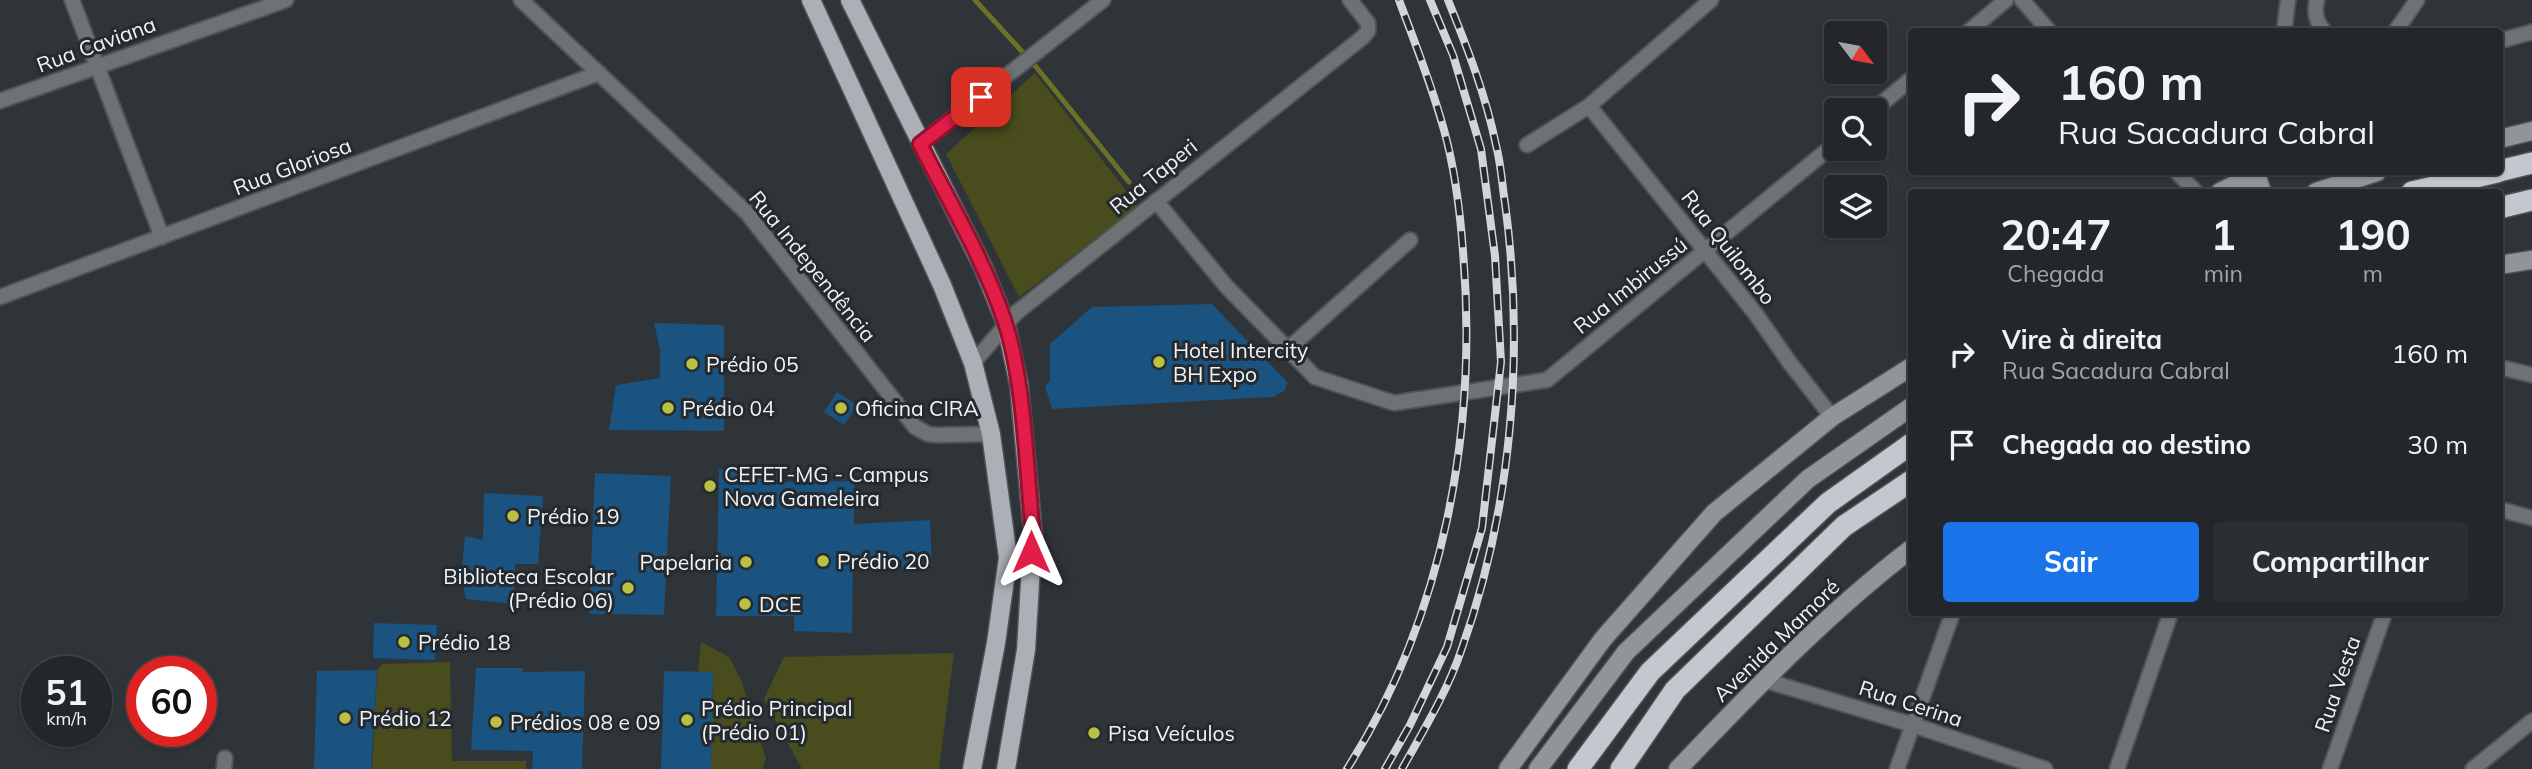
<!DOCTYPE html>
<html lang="pt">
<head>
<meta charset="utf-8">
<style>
	:root { --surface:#23272b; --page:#2b2f33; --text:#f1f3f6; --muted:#a3a5a9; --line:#404447; --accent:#1a73e8 }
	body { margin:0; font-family:Mulish,sans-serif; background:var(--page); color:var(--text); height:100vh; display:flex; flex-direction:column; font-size:26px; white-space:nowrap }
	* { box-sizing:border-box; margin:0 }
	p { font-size:23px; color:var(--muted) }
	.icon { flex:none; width:38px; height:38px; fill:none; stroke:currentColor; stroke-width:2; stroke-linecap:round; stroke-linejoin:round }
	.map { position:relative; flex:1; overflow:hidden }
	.side { position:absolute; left:1908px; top:189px; width:595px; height:427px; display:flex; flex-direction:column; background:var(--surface); border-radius:7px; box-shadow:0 2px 5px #0004,0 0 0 2px var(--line) }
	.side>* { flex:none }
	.guide { position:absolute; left:1908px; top:28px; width:595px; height:147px; border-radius:7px; box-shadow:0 2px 5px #0004,0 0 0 2px var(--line); background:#23272b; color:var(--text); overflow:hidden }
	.needle { width:46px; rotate:122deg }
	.tools { position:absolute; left:1824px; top:21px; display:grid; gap:14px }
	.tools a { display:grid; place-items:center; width:63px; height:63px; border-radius:7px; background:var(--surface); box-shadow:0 2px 5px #0004,0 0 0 2px var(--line); font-size:35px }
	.speed { position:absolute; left:21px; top:656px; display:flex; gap:14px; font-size:35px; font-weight:700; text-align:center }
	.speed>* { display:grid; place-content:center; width:91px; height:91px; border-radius:50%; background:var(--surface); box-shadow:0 2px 5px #0004,0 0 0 2px var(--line); line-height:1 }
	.speed small { font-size:18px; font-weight:400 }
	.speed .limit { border:10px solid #d22; background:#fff; color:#111 }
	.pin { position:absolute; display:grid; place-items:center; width:60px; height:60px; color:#fff; margin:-30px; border-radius:14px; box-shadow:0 4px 10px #0006 }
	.me { position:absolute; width:77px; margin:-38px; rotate:0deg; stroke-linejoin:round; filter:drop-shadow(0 0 5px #0008) }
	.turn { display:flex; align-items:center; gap:24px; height:147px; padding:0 35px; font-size:32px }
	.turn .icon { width:91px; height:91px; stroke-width:2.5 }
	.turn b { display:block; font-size:49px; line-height:60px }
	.eta { display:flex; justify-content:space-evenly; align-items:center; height:119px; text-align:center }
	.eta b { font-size:42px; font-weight:700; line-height:49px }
	.cta { display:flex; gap:14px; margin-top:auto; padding:14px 35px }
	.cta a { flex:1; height:80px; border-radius:7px; background:var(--accent); color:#fff; font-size:28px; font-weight:700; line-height:80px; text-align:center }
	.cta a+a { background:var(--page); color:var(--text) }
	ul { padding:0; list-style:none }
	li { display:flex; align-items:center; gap:21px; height:91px; padding:0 35px }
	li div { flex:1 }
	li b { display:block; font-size:26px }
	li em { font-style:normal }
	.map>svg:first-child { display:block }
	.green { fill:#494c1c }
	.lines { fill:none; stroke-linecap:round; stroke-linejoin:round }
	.stream { stroke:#6d7128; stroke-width:5 }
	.building { fill:#1a5280 }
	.street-casing { stroke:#4e5357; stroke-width:18 }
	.secondary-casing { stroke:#4e5357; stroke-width:21 }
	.primary-casing { stroke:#4e5357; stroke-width:21 }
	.highway-casing { stroke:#4e5357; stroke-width:24 }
	.street { stroke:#6f7275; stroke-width:14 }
	.secondary { stroke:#919599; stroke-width:18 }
	.primary { stroke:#aab0b5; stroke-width:18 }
	.highway { stroke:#c2c8ce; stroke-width:21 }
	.rail-casing { stroke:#d2d5d9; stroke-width:8 }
	.rail { stroke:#252a2f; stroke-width:5; stroke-dasharray:16; stroke-linecap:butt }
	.route-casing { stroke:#92132f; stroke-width:18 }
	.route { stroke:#e11d48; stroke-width:12 }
	.poi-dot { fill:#bac045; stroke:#252a2f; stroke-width:2.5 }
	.labels { text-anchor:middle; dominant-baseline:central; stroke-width:6; stroke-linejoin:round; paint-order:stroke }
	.street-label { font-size:21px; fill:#f1f4f7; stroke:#252a2f }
	.poi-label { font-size:21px; fill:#f1f4f7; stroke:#252a2f; text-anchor:start }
</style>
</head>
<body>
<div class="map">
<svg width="2532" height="769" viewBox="0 0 2532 769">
	<rect width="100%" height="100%" fill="#2f3439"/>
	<g class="green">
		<path d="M1035 73 1138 206 1019 297 946 154Z"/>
		<path d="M701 642 729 657 741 680 766 759 762 769H711L713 672H698Z"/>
		<path d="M954 653 939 769H802L764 699 784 657Z"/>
		<path d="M450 662 452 761H526V769H372L377 671 382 664Z"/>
	</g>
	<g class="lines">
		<path class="stream" d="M975 0 1037 68 1129 182"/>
	</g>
	<g class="building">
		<path d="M1212 304 1287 382 1285 390 1274 397 1052 409 1045 386 1050 381V344L1092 307Z"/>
		<path d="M654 323 724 325V431L609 430 616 385 660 378V350Z"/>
		<path d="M837 392 857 405 844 425 824 412Z"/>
		<path d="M719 469 781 471 780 482 854 481V524L930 520 932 566 902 569V559L853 563 852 633 794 631V616H716Z"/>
		<path d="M595 473 671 476 664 615 589 614Z"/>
		<path d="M484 493 543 496 538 564H515L514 604 466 599 461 577 465 536 483 540Z"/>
		<path d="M374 623 437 625 435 660 373 658Z"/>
		<path d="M476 668H523L522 672 585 671 582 769H532L533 751 471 750Z"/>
		<path d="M377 670 371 769H314L317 671Z"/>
		<path d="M664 671 713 672 711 769H661Z"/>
	</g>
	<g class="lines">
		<defs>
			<g id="street">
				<path d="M72 0 162 237"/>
				<path d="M521 0 747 213 915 427 928 434 936 435 991 434"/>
				<path d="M2022 0 2050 32"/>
				<path d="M2317 0C2314 11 2316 23 2325 32"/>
				<path d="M1968 32 2006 0"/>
				<path d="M2284 32 2288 0"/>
				<path d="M2395 32 2417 0"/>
				<path d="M2499 41 2532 32"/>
				<path d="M0 101 286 0"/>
				<path d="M1589 106 1755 313 1790 363 1832 417"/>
				<path d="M1874 110 1911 79"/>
				<path d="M920 144 1103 0"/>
				<path d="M1527 145 1589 106 1711 0"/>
				<path d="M2177 172 2196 192"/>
				<path d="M1156 201 1226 286 1315 377 1394 403 1547 380 1836 143"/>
				<path d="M0 297 599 73"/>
				<path d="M1288 349 1410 240"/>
				<path d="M973 363 1016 313 1363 37 1368 31V23L1350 0"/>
				<path d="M2499 367 2532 375"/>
				<path d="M2499 509 2532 518"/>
				<path d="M1764 680 1913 725 2045 769"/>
				<path d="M224 769 225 758"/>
				<path d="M1897 769 1953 612"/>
				<path d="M2117 769 2171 612"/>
				<path d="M2330 769 2385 612"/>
				<path d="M2473 769 2532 721"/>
			</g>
			<g id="secondary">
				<path d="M2499 139 2532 131"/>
				<path d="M2220 192 2256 174 2262 192"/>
				<path d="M2316 192 2377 172"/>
				<path d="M2499 265 2532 260"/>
				<path d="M1508 769 1603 639 1714 513 1832 417 1911 367"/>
				<path d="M1538 769 1626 652 1808 479 1911 407"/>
				<path d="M1678 769C1752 692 1826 614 1911 549"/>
			</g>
			<g id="primary">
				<path d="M811 0 942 285 973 363 991 434 1008 558 996 643 972 769"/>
				<path d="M850 0 983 267 1006 324 1019 385 1033 533 1026 650 1006 769"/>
			</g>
			<g id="highway">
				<path d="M2499 171 2532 163"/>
				<path d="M2412 192 2497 172"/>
				<path d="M2499 208 2532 200"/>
				<path d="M1578 769 1650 672 1828 503 1911 444"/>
				<path d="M1621 769 1675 690 1844 526 1911 481"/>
			</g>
		</defs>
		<use href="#street" class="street-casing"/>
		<use href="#secondary" class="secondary-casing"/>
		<use href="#primary" class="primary-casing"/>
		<use href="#highway" class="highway-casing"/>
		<use href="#street" class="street"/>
		<use href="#secondary" class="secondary"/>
		<use href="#primary" class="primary"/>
		<use href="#highway" class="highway"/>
		<defs>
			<g id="rail">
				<path d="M1347 769C1444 617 1478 429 1463 251 1460 211 1455 169 1444 130 1432 86 1415 43 1399 0"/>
				<path d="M1385 769 1410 725 1447 647 1482 528 1501 362 1495 256 1481 149 1453 55 1430 0"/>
				<path d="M1402 769C1423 731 1447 692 1461 651 1512 509 1525 351 1505 203 1502 184 1501 164 1496 145 1486 96 1467 47 1448 0"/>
			</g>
		</defs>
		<use href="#rail" class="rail-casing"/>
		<use href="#rail" class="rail"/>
	</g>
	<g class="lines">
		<defs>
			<path id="route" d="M981 97 920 144C950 203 984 260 1005 322 1025 384 1026 468 1033 533L1031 552"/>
		</defs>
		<use href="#route" class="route-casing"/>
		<use href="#route" class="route"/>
	</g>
	<g class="poi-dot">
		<circle cx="1159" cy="362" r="7"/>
		<circle cx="692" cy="364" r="7"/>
		<circle cx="668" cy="408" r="7"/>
		<circle cx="841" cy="408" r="7"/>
		<circle cx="710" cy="486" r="7"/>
		<circle cx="513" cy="516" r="7"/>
		<circle cx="823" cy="561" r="7"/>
		<circle cx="746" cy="562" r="7"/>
		<circle cx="628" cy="588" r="7"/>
		<circle cx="745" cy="604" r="7"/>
		<circle cx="404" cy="642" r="7"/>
		<circle cx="345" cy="718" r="7"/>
		<circle cx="687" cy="720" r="7"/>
		<circle cx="496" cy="722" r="7"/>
		<circle cx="1094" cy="733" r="7"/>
	</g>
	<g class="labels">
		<g class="street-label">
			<text transform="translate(96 44) rotate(-20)">Rua Caviana</text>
			<text transform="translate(292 166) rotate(-21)">Rua Gloriosa</text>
			<text transform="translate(1153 176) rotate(-39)">Rua Taperi</text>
			<text transform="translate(1729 247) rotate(52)">Rua Quilombo</text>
			<text transform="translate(813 266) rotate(51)">Rua Independência</text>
			<text transform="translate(1630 285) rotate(-39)">Rua Imbirussú</text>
			<text transform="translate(1776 640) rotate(-44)">Avenida Mamoré</text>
			<text transform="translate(2337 684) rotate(-71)">Rua Vesta</text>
			<text transform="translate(1911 703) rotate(18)">Rua Cerina</text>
		</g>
		<g class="poi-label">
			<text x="1173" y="350">Hotel Intercity<tspan x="1173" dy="24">BH Expo</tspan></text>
			<text x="706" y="364">Prédio 05</text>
			<text x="682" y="408">Prédio 04</text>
			<text x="855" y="408">Oficina CIRA</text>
			<text x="724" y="474">CEFET-MG - Campus<tspan x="724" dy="24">Nova Gameleira</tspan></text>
			<text x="527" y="516">Prédio 19</text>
			<text x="837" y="561">Prédio 20</text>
			<text x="732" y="562" text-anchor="end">Papelaria</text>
			<text x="614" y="576" text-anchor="end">Biblioteca Escolar<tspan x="614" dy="24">(Prédio 06)</tspan></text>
			<text x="759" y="604">DCE</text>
			<text x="418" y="642">Prédio 18</text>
			<text x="701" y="708">Prédio Principal<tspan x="701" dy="24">(Prédio 01)</tspan></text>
			<text x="359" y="718">Prédio 12</text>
			<text x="510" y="722">Prédios 08 e 09</text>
			<text x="1108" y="733">Pisa Veículos</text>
		</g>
	</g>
</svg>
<div class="tools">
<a><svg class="needle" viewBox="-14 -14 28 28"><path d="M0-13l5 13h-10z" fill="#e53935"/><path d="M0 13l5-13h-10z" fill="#a3a5a9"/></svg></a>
<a><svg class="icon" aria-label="search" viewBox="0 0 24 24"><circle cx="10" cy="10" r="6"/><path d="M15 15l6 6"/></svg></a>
<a><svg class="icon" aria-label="layers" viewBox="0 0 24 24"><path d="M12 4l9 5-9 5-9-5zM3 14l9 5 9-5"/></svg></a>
</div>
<div class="speed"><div>51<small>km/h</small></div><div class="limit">60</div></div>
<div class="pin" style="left:981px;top:97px;background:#d93025"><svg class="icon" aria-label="arrive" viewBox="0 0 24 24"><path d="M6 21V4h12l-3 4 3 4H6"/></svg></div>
<svg class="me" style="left:1031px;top:552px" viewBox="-20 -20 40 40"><path d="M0-17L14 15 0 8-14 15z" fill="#e11d48" stroke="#fff" stroke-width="4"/></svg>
<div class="guide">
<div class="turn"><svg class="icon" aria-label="right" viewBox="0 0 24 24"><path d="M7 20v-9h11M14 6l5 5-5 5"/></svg><div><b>160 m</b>Rua Sacadura Cabral</div></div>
</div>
<section class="side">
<div class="eta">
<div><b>20:47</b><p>Chegada</p></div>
<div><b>1</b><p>min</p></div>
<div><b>190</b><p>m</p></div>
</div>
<ul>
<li><svg class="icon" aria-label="right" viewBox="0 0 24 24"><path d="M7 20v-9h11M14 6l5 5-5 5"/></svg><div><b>Vire à direita</b><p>Rua Sacadura Cabral</p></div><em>160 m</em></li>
<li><svg class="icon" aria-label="arrive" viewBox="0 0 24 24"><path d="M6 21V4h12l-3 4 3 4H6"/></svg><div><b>Chegada ao destino</b></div><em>30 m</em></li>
</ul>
<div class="cta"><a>Sair</a><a>Compartilhar</a></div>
</section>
</div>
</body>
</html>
